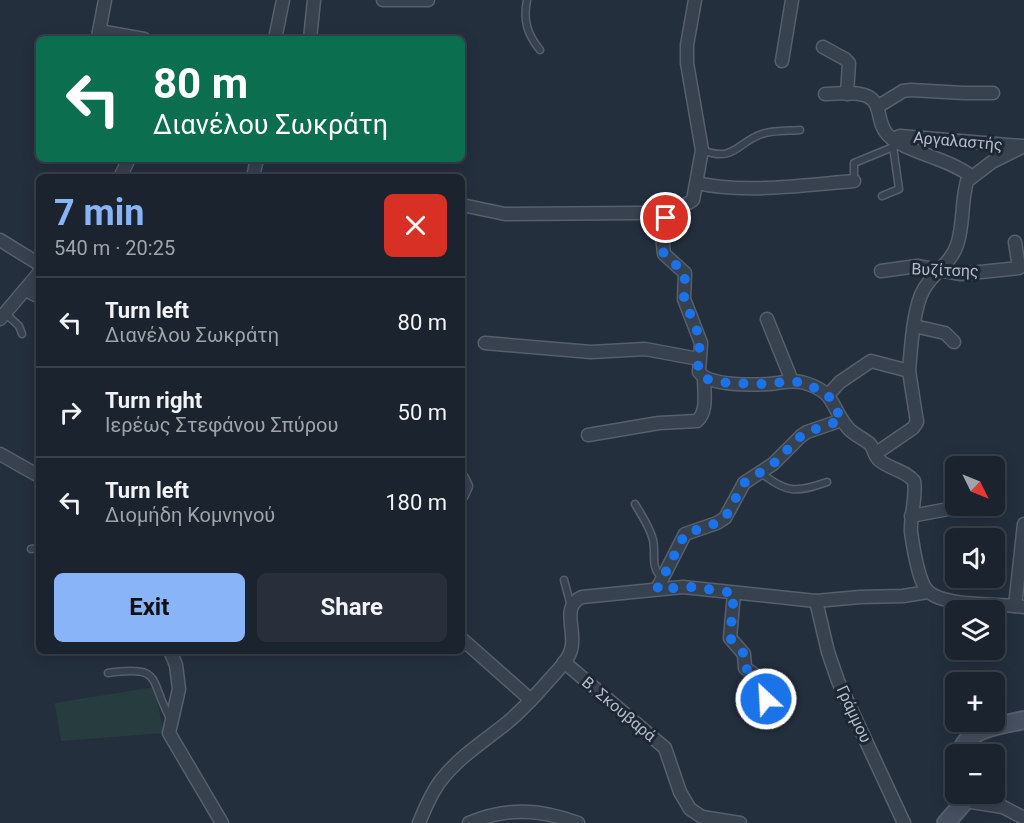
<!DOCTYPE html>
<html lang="en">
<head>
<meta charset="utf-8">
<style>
	:root { --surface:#1b232e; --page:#282f3a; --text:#f1f3f6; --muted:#a0a4aa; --line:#39404a; --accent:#8ab4f8 }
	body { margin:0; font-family:Roboto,sans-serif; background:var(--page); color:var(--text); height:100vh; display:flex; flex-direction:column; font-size:22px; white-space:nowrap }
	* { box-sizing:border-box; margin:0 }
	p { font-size:20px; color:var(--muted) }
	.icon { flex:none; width:33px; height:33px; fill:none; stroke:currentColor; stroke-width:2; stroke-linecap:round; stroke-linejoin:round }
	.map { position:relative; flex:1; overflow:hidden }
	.drawer { position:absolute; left:36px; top:174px; width:429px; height:480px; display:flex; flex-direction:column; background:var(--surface); border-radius:9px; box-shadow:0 3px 15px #0003,0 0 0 2px var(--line) }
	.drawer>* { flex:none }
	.hud { position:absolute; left:36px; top:36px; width:429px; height:126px; border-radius:9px; box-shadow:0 3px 15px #0003,0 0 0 2px var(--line); background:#0b6e4f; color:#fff; overflow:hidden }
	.needle { width:39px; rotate:133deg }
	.fabs { position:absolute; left:945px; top:456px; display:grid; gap:12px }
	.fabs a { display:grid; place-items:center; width:60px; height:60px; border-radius:9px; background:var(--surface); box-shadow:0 3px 15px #0003,0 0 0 2px var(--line); font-size:30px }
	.pin { position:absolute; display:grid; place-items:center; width:51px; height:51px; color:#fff; margin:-26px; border:3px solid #fff; border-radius:50%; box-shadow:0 2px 6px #0007 }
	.me { position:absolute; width:66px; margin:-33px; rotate:335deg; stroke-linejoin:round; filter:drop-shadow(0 0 4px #0008) }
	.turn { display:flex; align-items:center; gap:21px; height:126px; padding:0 18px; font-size:27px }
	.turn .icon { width:78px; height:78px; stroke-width:2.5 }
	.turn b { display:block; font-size:42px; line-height:51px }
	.round { display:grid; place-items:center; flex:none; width:63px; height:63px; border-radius:9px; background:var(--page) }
	.headline { display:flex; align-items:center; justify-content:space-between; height:102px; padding:0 18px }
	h1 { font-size:36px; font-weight:700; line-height:45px; color:var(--accent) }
	.button { display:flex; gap:12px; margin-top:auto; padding:12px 18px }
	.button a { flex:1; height:69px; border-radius:9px; background:var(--accent); color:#111; font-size:24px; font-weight:700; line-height:69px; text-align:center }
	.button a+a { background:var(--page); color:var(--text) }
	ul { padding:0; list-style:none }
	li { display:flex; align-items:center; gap:18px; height:90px; padding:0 18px; border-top:2px solid var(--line) }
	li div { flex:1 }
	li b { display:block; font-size:22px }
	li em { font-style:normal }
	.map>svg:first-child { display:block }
	.green { fill:#263c3f }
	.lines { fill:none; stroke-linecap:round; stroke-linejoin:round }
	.service-casing { stroke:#565f6c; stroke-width:9 }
	.minor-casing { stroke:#565f6c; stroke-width:15 }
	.secondary-casing { stroke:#565f6c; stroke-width:20 }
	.service { stroke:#38414e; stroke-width:6 }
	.minor { stroke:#38414e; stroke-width:12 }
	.secondary { stroke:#465061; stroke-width:16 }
	.route { stroke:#1a73e8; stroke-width:10; stroke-dasharray:0 18 }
	.labels { text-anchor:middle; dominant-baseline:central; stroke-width:6; stroke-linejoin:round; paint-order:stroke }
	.street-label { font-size:16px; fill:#b4bcc9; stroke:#1d2633 }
</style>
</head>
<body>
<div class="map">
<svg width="1024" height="823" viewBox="0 0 1024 823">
	<rect width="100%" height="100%" fill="#242f3e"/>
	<path class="green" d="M154 687 164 733 61 741 55 703Z"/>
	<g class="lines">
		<defs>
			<g id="service">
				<path d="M527 0C523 20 527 34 540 50"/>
				<path d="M702 150C735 163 737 142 762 134 774 130 788 131 800 130"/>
				<path d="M854 181V163L893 147"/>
				<path d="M882 196 899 189 892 139"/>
				<path d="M5 313 19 326 22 334"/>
				<path d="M760 472C786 493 796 493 827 482"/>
				<path d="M635 504C642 516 650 527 653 540 656 552 650 569 662 577"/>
				<path d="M31 549 39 548"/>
				<path d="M564 580 571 606"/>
				<path d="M108 673C165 665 148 680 171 720"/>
			</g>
			<g id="minor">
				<path d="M383 0H428"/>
				<path d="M695 0 687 45V63L702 150 693 200 669 215 661 227 664 254 685 273 684 299 701 343 699 372C709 386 752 385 769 384 782 383 793 379 805 383 837 393 830 407 848 428 854 435 863 438 870 444 874 449 874 455 879 460 889 469 905 470 914 481 917 494 910 517 911 532 913 546 918 578 926 589 940 608 1001 603 1024 607"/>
				<path d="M99 31 144 39"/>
				<path d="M98 37 105 0"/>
				<path d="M275 39 283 0"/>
				<path d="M310 39 314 0"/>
				<path d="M823 47 845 59 849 63 847 94"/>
				<path d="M782 61 792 0"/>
				<path d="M825 94C838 94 855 91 867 96 883 103 876 124 888 135 907 153 946 157 971 176"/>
				<path d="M877 107 903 91 911 90 964 93H993"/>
				<path d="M892 139 900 136 1022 146"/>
				<path d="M120 177 129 159"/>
				<path d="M253 177 257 159"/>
				<path d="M697 183C744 194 805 185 854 181"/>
				<path d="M462 205 505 214 638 213H650L666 218"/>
				<path d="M0 240 39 264"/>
				<path d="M881 271 917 266 961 274 1019 268 1015 242"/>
				<path d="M26 290 39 297"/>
				<path d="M0 319 39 273"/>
				<path d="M767 319 792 381"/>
				<path d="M914 326 945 333 954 342"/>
				<path d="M485 343 591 352 645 349 699 359"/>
				<path d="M828 395 840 382 871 361 909 371C911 349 913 307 924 289 933 273 951 263 957 245 964 225 961 202 967 181L992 162 1024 146"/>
				<path d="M588 435 659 423 697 421C708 412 704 392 704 378"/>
				<path d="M0 454 39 476"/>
				<path d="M875 454 913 428 917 422 909 371"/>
				<path d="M462 478 466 486 462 495"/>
				<path d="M911 516 964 506"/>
				<path d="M657 589 685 534 717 523 725 518 744 483 773 464 801 436 807 432 842 420"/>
				<path d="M734 593 730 638 744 654 745 668 763 680 768 718"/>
				<path d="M816 601 828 652 838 681 904 823"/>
				<path d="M1015 606 1024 524"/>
				<path d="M462 639 531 700"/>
				<path d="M170 651 176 665 179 689 169 733 222 823"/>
				<path d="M564 662 665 748 680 792 690 809 702 817 740 823"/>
				<path d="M965 801 1003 807 1024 818"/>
				<path d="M419 823C425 808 432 791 442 779 460 756 486 740 508 722 523 709 537 694 550 679 557 671 568 661 571 650 577 632 560 606 582 597L683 587 816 601 860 597 903 596 928 592"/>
				<path d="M469 823C507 807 540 809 578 823"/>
			</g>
			<g id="secondary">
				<path d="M961 754C964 728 1003 725 1024 720"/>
				<path d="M946 823 965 801 968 794"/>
			</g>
		</defs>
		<use href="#service" class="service-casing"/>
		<use href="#minor" class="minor-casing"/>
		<use href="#secondary" class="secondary-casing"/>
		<use href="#service" class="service"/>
		<use href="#minor" class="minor"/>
		<use href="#secondary" class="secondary"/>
	</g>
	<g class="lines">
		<path class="route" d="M666 218C659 228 658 246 666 257 671 263 680 266 685 273L684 299 700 338 698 368 701 375 709 380 728 383 767 384 792 381 807 384 828 395 842 420 807 432 801 436 773 464 744 483 725 518 717 523 685 534 657 589 693 587 734 593 730 638 744 654 745 668 764 680 766 699"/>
	</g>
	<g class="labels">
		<g class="street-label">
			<text transform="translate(958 141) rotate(5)">Αργαλαστής</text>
			<text transform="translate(945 270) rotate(2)">Βυζίτσης</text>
			<text transform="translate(619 709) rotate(40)">Β. Σκουβαρά</text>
			<text transform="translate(854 714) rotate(65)">Γράμμου</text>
		</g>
	</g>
</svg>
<div class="fabs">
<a><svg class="needle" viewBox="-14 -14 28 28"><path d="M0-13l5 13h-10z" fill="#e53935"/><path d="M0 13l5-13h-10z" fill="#a0a4aa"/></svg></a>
<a><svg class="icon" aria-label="sound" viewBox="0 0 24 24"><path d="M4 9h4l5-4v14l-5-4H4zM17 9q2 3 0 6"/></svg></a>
<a><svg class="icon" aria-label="layers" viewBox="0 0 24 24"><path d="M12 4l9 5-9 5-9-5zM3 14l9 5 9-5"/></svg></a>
<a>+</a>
<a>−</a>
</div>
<div class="pin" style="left:666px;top:218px;background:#d93025"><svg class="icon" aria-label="arrive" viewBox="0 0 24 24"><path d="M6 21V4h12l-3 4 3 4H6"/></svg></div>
<svg class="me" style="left:766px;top:699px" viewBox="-20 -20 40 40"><circle r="17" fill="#1a73e8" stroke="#fff" stroke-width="3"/><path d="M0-11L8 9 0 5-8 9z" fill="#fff"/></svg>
<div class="hud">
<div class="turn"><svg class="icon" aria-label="left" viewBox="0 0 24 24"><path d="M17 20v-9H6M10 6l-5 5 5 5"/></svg><div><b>80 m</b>Διανέλου Σωκράτη</div></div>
</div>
<section class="drawer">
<div class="headline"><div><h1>7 min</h1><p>540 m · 20:25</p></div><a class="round" style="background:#d93025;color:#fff"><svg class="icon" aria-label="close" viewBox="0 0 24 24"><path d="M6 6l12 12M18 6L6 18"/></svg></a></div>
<ul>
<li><svg class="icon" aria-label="left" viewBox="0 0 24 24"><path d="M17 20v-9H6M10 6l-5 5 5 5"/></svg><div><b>Turn left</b><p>Διανέλου Σωκράτη</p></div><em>80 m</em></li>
<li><svg class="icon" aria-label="right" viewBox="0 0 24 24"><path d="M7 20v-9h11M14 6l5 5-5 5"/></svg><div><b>Turn right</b><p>Ιερέως Στεφάνου Σπύρου</p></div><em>50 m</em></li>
<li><svg class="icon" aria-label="left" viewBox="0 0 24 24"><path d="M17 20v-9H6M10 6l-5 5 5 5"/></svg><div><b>Turn left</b><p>Διομήδη Κομνηνού</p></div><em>180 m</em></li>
</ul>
<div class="button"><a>Exit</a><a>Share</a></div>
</section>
</div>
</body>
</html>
